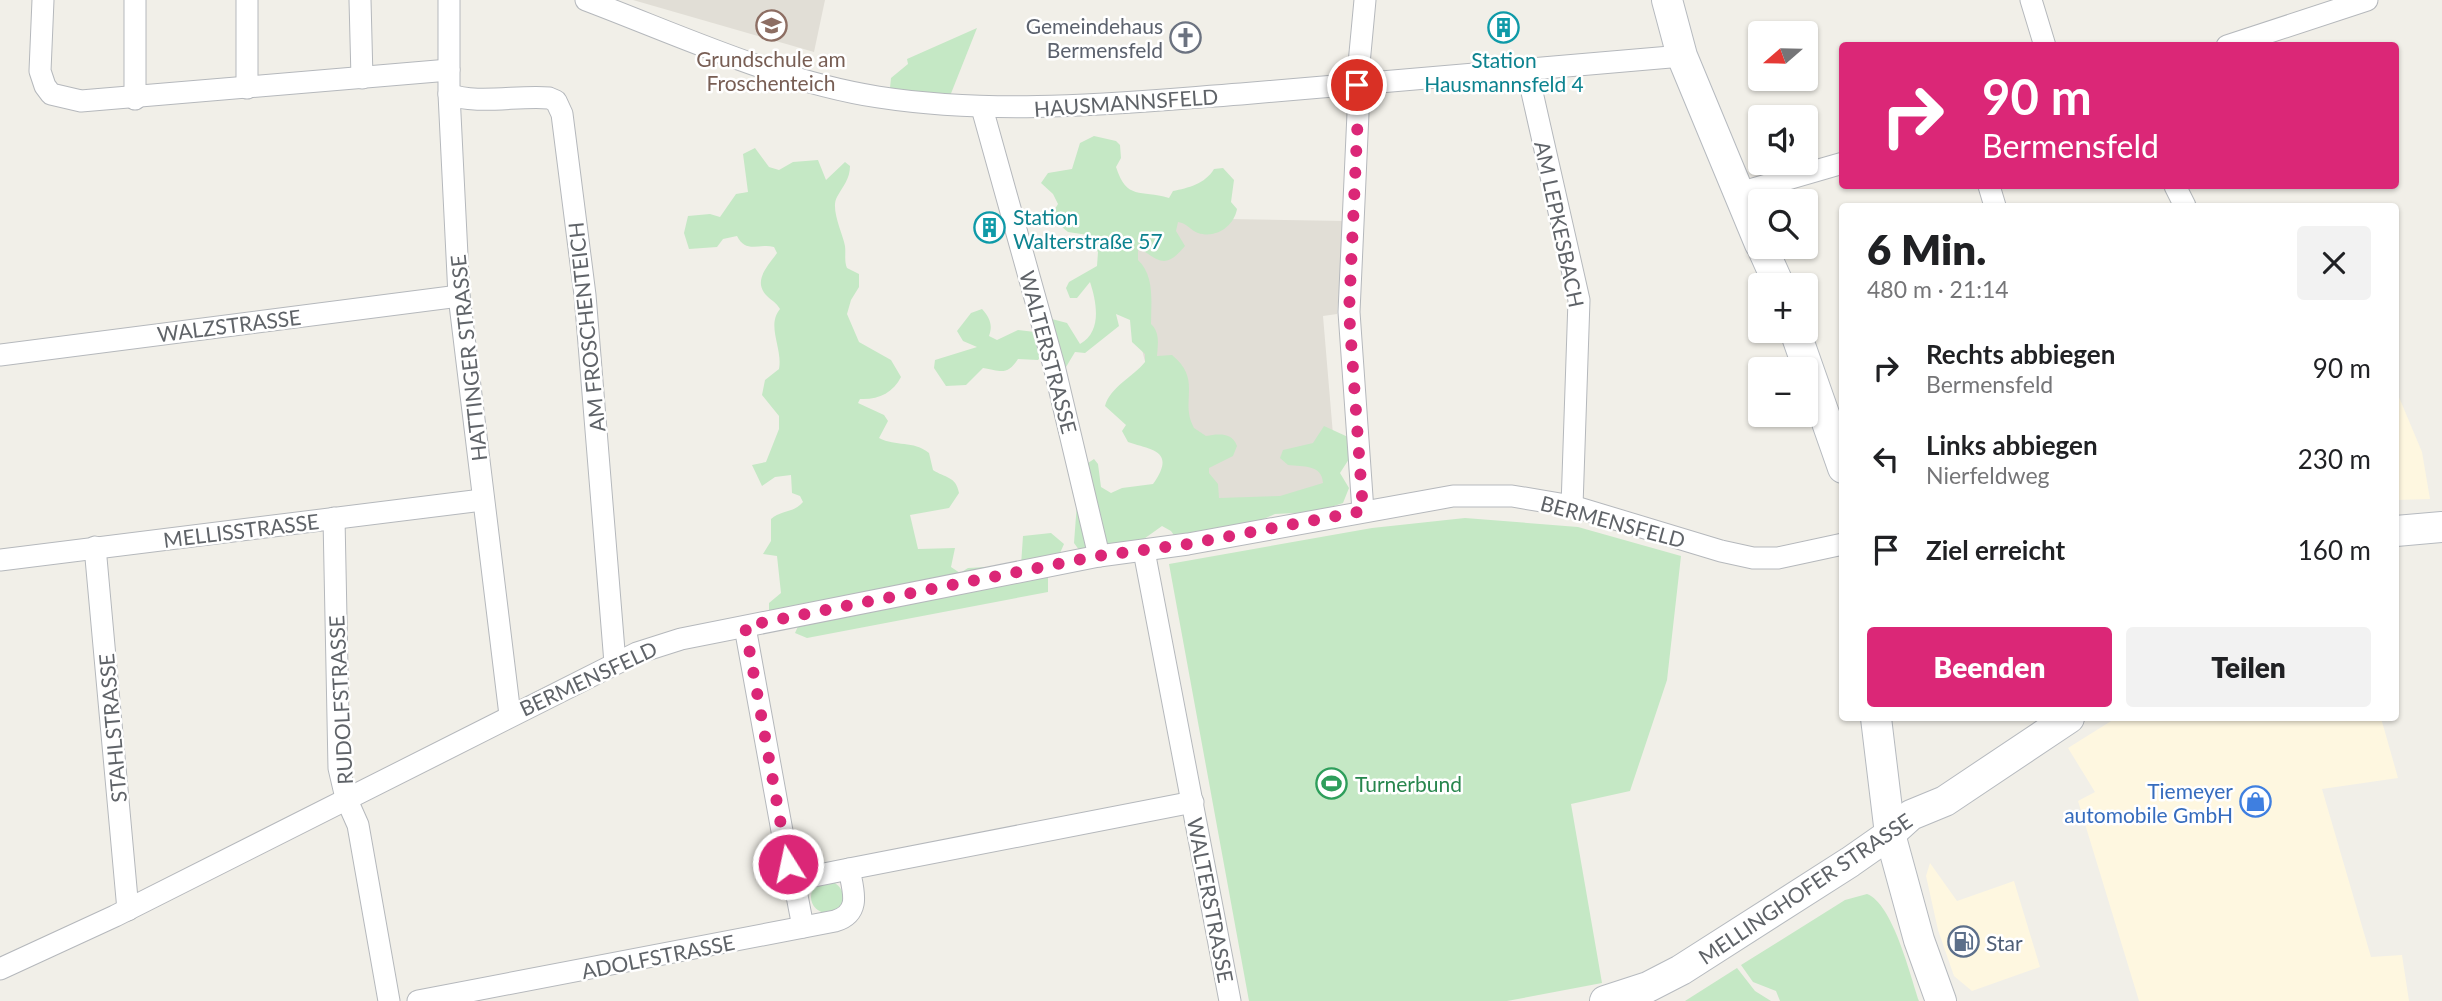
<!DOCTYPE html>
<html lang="de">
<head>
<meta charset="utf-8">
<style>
	:root { --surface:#fff; --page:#f2f2f2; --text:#202124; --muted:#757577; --accent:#db2777 }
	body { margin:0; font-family:Lato,sans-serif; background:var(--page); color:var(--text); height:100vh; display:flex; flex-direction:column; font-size:26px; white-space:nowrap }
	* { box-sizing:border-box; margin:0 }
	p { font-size:23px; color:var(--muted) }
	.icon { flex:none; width:38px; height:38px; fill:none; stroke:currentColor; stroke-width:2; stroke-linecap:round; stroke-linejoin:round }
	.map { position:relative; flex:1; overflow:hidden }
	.panel { position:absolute; left:1839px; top:203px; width:560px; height:518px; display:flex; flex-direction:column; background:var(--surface); border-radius:7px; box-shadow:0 2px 5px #0004 }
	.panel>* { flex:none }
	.guide { position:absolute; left:1839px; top:42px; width:560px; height:147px; border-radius:7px; box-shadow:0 2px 5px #0004; background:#db2777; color:#fff; overflow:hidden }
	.needle { width:46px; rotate:250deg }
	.buttons { position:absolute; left:1748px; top:21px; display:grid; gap:14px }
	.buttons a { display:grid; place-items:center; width:70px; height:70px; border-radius:7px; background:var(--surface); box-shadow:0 2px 5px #0004; font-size:35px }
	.pin { position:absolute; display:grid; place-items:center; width:60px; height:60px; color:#fff; margin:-30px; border:4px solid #fff; border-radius:50%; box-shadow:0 2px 7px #0007 }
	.me { position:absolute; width:77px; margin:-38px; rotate:350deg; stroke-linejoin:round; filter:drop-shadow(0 0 5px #0008) }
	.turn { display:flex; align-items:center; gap:24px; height:147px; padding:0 28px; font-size:32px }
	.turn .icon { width:91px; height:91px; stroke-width:2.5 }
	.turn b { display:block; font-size:49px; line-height:60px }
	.round { display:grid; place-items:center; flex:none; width:74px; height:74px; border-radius:7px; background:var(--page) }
	.headline { display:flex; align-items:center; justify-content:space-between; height:119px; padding:0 28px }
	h1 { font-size:42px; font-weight:800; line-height:52px }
	.cta { display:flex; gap:14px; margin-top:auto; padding:14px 28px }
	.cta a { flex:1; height:80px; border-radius:7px; background:var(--accent); color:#fff; font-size:28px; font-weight:800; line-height:80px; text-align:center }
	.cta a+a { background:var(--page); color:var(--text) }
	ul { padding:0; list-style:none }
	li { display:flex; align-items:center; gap:21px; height:91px; padding:0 28px }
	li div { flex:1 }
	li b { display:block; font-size:26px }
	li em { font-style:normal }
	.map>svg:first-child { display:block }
	.commercial { fill:#fef7e0 }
	.education { fill:#e1ded6 }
	.green { fill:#c5e8c5 }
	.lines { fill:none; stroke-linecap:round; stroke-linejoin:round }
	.street-casing { stroke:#b5b8bc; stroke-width:23 }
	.secondary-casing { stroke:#b6babf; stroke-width:32 }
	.street { stroke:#fff; stroke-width:21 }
	.secondary { stroke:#fff; stroke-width:30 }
	.route { stroke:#db2777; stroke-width:12; stroke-dasharray:0 21.6 }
	.labels { text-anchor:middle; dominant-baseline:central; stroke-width:5; stroke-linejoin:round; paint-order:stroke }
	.worship-label { font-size:21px; fill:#5b616d; stroke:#fff; text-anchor:end }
	.education-label { font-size:21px; fill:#785e54; stroke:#fff }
	.culture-label { font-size:21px; fill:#0d838f; stroke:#fff }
	.street-label { font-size:21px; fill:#5f6368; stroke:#fff }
	.leisure-label { font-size:21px; fill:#27864d; stroke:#fff; text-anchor:start }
	.shop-label { font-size:21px; fill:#366cbe; stroke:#fff; text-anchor:end }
	.service-label { font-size:21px; fill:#4e5e75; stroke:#fff; text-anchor:start }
</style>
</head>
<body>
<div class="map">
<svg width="2442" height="1001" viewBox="0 0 2442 1001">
	<rect width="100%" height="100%" fill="#f1efe8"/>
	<g class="commercial">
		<path d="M2396 390 2422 452 2430 499 2396 500Z"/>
		<path d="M2116 718H2381L2398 778 2322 789 2371 957 2402 955 2409 1001H2139L2078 801 2095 792 2068 748Z"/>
		<path d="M1930 863 1957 901 2014 881 2040 967 1972 991 1954 976 1938 930 1926 876Z"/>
	</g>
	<g class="education">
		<path d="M633 0H825L814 52Z"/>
		<path d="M1109 217 1345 221 1337 314 1323 316 1337 482 1334 494 1184 518Z"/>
	</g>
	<g class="green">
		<path d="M977 28 950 96 890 88 891 78 908 64 907 59Z"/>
		<path d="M1094 136 1116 141 1120 145 1121 158 1116 167C1127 201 1140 189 1169 198L1173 191C1188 188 1205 184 1214 169L1223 168 1234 180 1231 202 1237 209C1234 226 1216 239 1198 233 1190 230 1187 223 1178 222L1176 231 1185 246C1165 270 1159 261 1138 247V260C1155 276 1151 302 1151 324 1160 332 1158 344 1157 356L1172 355C1203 380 1179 401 1194 428L1206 436C1218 434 1232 432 1237 446L1233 456 1209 468V473L1218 484 1219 498 1280 496 1323 483C1322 464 1303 467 1288 465L1280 458 1283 450 1313 443 1324 426 1348 437 1349 459 1340 473 1349 488 1343 503 1316 512 1275 514 1257 522 1176 538 1171 531 1162 526 1134 546 1082 554 1074 543 1077 503 1072 492 1073 473 1094 459 1098 464 1101 487 1111 493 1122 488 1153 484C1177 450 1151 450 1128 442L1122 431 1126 425 1105 406C1110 387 1133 377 1145 362V354L1132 342 1130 320 1116 314 1119 326 1085 353 1075 352 1063 372 1042 355 1038 360 1018 359C1007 376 1001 371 983 368L966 385 946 386 934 368 935 360 977 347 963 341 957 331 971 313 982 309C990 318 993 325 989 336L997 340 1018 330 1035 332 1048 318 1067 323 1080 344C1102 332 1097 303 1090 282L1077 298H1070L1066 288 1069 282 1097 266 1098 252 1088 235 1068 232 1050 217 1058 204 1053 194 1041 183 1048 173 1072 169 1080 143Z"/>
		<path d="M755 148 769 167 779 170 793 162 818 160 826 180 845 162 850 166C850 179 843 186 837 197 830 209 843 234 845 246 846 254 844 261 847 268L859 274V287L851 300 847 314 859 342 891 360 901 377C893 393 878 400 860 399L858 403 884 415 888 421 879 438C896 447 913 440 929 453L933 470C945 478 956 476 959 493L949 508 910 515 918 549 955 548 951 567 960 573 968 568 1021 565 1023 536 1051 533 1064 544 1060 553 1042 562 1048 578V592L807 638 795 633 806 609 803 603 794 608 769 612V603L781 593 777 556 763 554 771 541V519C781 510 794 513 803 502L800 496 792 493 791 475 775 477 762 486 752 465 766 462 779 429V416L762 395 765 380 779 369C783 348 766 326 780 309 776 302 772 301 767 296 752 281 768 266 777 253L774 247C759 243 746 254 737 236L723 239 717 247 689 249 684 233 688 216 710 214 720 217 736 194 748 192 743 154Z"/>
		<path d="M1465 518 1578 527 1681 556 1667 680 1630 791 1571 804 1602 983 1507 1001H1249L1169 564 1372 528Z"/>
		<circle cx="827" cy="897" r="16"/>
		<path d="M1867 894C1893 904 1910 975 1919 1001H1780L1776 991 1753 982 1741 965 1845 900Z"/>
		<path d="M1737 968 1755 991 1771 1001H1685Z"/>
	</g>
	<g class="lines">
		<defs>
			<g id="street">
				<path d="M43 0 40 71 45 86 51 94 81 101 449 70"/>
				<path d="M360 0 362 78"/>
				<path d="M449 0V94L459 296 510 715"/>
				<path d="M586 0C681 36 777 81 878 97 1001 116 1118 103 1241 94 1388 82 1535 69 1682 56"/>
				<path d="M2031 0 2045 46"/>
				<path d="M2227 46 2367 0"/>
				<path d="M1527 70 1579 300 1572 506"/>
				<path d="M247 88V0"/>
				<path d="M449 94C475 105 519 95 549 98L556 101 562 114 585 295 615 663"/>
				<path d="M135 99V0"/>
				<path d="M982 108 1054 366 1099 556"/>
				<path d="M1989 186 1995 206"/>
				<path d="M2175 186 2185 206"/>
				<path d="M1739 193 1843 163"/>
				<path d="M0 355 459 296"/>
				<path d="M1363 511 1349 312 1358 113 1357 85 1365 0"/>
				<path d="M334 518 339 768 346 798 358 825 389 1001"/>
				<path d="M95 547 128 910"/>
				<path d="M1144 551 1230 1001"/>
				<path d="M0 560 482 500"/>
				<path d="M745 627 788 864 794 880 803 927"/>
				<path d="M794 880 849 869"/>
				<path d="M0 969 115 916 637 653 681 639 1099 556 1188 544 1453 496H1512L1572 506 1721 551 1753 558H1778L1843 544"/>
				<path d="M418 1001 835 921C862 913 853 890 849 869L1193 802"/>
			</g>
			<g id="secondary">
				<path d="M1667 0 1682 56 1760 244"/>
				<path d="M1762 247 1779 285"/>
				<path d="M1795 331 1843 468"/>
				<path d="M2396 531 2442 527"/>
				<path d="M1876 718 1890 834 1919 940 1941 1001"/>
				<path d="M1605 1001 1648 987 1681 970 1850 862 1890 834 1911 815 1945 801 2069 718"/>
			</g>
		</defs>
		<use href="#street" class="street-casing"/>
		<use href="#secondary" class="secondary-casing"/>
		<use href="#street" class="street"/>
		<use href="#secondary" class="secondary"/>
	</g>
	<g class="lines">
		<path class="route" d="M788 864 745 626 1098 556 1188 544 1363 511 1349 312 1358 113 1357 85"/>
	</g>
	<defs>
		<symbol id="school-ring" viewBox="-11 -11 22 22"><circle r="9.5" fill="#fff" stroke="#8d6e63" stroke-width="1.5"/><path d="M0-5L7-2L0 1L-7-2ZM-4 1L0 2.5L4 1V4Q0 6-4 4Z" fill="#8d6e63"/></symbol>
		<symbol id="building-ring" viewBox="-11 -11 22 22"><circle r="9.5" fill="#fff" stroke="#0f9aa8" stroke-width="1.5"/><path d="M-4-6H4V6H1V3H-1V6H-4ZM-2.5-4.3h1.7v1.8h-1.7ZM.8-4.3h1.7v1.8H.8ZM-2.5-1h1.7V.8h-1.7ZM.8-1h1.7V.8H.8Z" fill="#0f9aa8"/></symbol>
		<symbol id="church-ring" viewBox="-11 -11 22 22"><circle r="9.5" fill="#fff" stroke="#6b7280" stroke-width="1.5"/><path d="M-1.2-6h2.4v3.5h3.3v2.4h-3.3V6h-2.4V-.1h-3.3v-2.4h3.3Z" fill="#6b7280"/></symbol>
		<symbol id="stadium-ring" viewBox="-11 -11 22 22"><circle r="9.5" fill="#fff" stroke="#2e9e5b" stroke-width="1.5"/><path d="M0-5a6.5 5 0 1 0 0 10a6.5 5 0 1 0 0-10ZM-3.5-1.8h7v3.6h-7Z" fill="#2e9e5b"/></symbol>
		<symbol id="shop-ring" viewBox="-11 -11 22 22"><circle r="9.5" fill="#fff" stroke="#3f7fe0" stroke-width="1.5"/><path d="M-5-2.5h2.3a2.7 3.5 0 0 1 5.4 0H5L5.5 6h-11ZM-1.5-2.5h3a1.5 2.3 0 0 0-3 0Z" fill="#3f7fe0"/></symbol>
		<symbol id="fuel-ring" viewBox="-11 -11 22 22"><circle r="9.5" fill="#fff" stroke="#5c6f8a" stroke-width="1.5"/><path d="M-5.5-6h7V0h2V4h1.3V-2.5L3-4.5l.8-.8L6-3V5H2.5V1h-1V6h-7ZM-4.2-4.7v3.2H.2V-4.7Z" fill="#5c6f8a"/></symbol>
	</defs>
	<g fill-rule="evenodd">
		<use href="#school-ring" x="754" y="8" width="35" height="35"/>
		<use href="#building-ring" x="1486" y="10" width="35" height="35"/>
		<use href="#church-ring" x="1168" y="20" width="35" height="35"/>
		<use href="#building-ring" x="972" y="210" width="35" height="35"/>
		<use href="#stadium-ring" x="1314" y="766" width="35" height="35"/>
		<use href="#shop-ring" x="2238" y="784" width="35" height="35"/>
		<use href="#fuel-ring" x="1946" y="924" width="35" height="35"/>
	</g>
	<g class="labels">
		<g class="worship-label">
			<text x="1163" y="25">Gemeindehaus<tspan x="1163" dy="24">Bermensfeld</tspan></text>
		</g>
		<g class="education-label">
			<text x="771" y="58">Grundschule am<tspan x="771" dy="24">Froschenteich</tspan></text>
		</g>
		<g class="culture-label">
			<text x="1504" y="59">Station<tspan x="1504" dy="24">Hausmannsfeld 4</tspan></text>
			<text x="1013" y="216" text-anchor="start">Station<tspan x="1013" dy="24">Walterstraße 57</tspan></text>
		</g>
		<g class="street-label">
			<text transform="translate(1126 102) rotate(-4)">HAUSMANNSFELD</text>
			<text transform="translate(1560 224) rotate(78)">AM LEPKESBACH</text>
			<text transform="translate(229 325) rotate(-7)">WALZSTRASSE</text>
			<text transform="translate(586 327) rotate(-96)">AM FROSCHENTEICH</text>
			<text transform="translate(1049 352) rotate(75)">WALTERSTRASSE</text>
			<text transform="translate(468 358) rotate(-96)">HATTINGER STRASSE</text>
			<text transform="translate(1613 521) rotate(15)">BERMENSFELD</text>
			<text transform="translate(241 530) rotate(-7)">MELLISSTRASSE</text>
			<text transform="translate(588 678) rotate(-25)">BERMENSFELD</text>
			<text transform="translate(340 700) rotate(-93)">RUDOLFSTRASSE</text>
			<text transform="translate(112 728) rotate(-95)">STAHLSTRASSE</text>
			<text transform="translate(1805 888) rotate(-34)">MELLINGHOFER STRASSE</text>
			<text transform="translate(1211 900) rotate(79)">WALTERSTRASSE</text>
			<text transform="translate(658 956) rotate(-11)">ADOLFSTRASSE</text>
		</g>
		<g class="leisure-label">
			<text x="1355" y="783">Turnerbund</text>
		</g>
		<g class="shop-label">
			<text x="2233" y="790">Tiemeyer<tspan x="2233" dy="24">automobile GmbH</tspan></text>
		</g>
		<g class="service-label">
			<text x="1986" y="942">Star</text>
		</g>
	</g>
</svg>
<div class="buttons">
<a><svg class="needle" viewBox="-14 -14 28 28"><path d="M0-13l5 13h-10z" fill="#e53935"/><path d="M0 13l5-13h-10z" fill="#757577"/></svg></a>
<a><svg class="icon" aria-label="sound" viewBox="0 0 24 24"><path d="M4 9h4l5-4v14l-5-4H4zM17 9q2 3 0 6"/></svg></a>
<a><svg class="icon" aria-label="search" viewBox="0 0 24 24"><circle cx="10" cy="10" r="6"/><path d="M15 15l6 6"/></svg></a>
<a>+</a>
<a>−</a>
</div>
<div class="pin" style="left:1357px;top:85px;background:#d93025"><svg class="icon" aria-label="arrive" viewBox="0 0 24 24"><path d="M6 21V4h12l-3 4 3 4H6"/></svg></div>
<svg class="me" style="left:788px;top:864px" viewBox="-20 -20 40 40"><circle r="17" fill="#db2777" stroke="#fff" stroke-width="3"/><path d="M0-11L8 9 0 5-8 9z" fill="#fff"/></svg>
<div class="guide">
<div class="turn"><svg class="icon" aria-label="right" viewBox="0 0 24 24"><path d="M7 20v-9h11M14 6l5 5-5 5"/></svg><div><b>90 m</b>Bermensfeld</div></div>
</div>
<section class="panel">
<div class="headline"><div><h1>6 Min.</h1><p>480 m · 21:14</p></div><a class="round"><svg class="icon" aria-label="close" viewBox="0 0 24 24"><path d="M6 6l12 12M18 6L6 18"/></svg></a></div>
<ul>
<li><svg class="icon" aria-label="right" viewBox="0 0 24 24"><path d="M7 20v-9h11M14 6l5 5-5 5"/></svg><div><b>Rechts abbiegen</b><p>Bermensfeld</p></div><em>90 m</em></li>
<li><svg class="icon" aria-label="left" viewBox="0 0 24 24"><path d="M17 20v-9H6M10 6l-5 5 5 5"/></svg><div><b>Links abbiegen</b><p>Nierfeldweg</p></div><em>230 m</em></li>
<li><svg class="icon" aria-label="arrive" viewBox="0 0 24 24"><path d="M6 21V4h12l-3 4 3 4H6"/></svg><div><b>Ziel erreicht</b></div><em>160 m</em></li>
</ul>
<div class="cta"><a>Beenden</a><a>Teilen</a></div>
</section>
</div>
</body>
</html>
